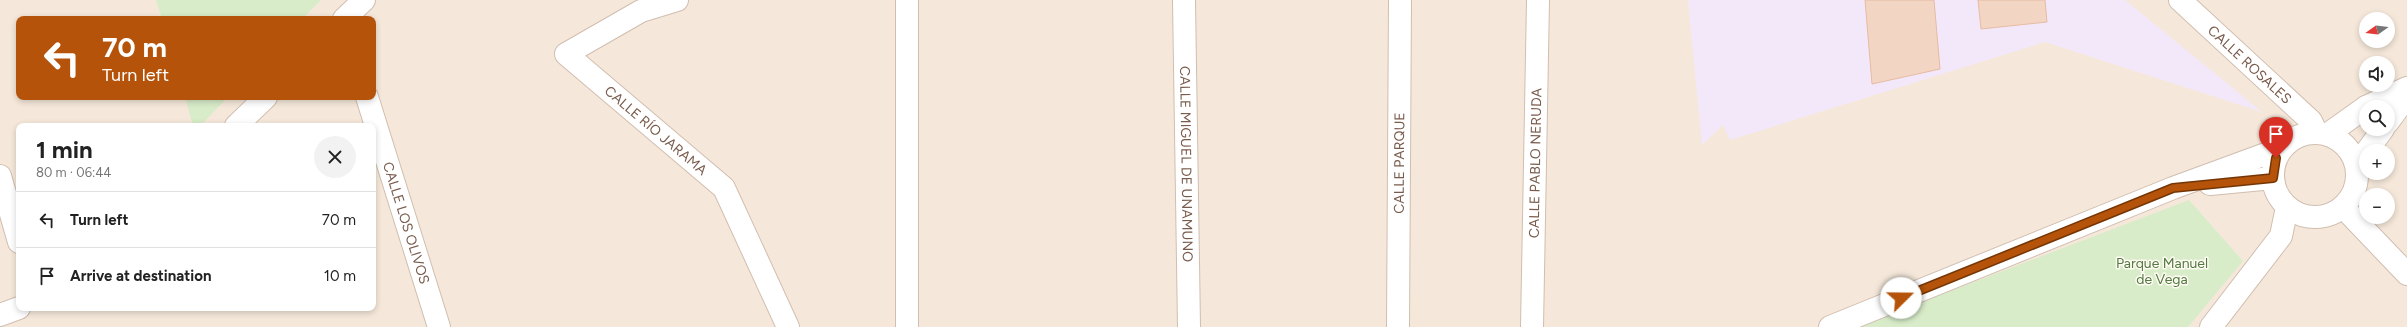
<!DOCTYPE html>
<html lang="en">
<head>
<meta charset="utf-8">
<style>
	:root { --surface:#fff; --page:#f2f2f2; --text:#222; --muted:#767676; --line:#e0e0e0 }
	body { margin:0; font-family:Figtree,sans-serif; background:var(--page); color:var(--text); height:100vh; display:flex; flex-direction:column; font-size:15px; white-space:nowrap }
	* { box-sizing:border-box; margin:0 }
	p { font-size:13px; color:var(--muted) }
	.icon { flex:none; width:22px; height:22px; fill:none; stroke:currentColor; stroke-width:2; stroke-linecap:round; stroke-linejoin:round }
	.map { position:relative; flex:1; overflow:hidden }
	.sheet { position:absolute; left:16px; top:123px; width:360px; height:188px; display:flex; flex-direction:column; background:var(--surface); border-radius:8px; box-shadow:0 2px 6px #0003 }
	.sheet>* { flex:none }
	.hud { position:absolute; left:16px; top:16px; width:360px; height:84px; border-radius:8px; box-shadow:0 2px 6px #0003; background:#b45309; color:#fff; overflow:hidden }
	.needle { width:26px; rotate:256deg }
	.buttons { position:absolute; left:2359px; top:12px; display:grid; gap:8px }
	.buttons a { display:grid; place-items:center; width:36px; height:36px; border-radius:50%; background:var(--surface); box-shadow:0 2px 6px #0003; font-size:20px }
	.pin { position:absolute; display:grid; place-items:center; width:34px; height:34px; color:#fff; margin:-41px -17px; border-radius:50% 50% 50% 0; rotate:-45deg; box-shadow:0 0 4px #0007 }
	.pin .icon { rotate:45deg }
	.me { position:absolute; width:44px; margin:-22px; rotate:68deg; stroke-linejoin:round; filter:drop-shadow(0 0 3px #0008) }
	.turn { display:flex; align-items:center; gap:14px; height:84px; padding:0 20px; font-size:18px }
	.turn .icon { width:52px; height:52px; stroke-width:2.5 }
	.turn b { display:block; font-size:28px; line-height:34px }
	.round { display:grid; place-items:center; flex:none; width:42px; height:42px; border-radius:21px; background:var(--page) }
	.summary { display:flex; align-items:center; justify-content:space-between; height:68px; padding:0 20px }
	h1 { font-size:24px; font-weight:700; line-height:30px }
	ul { padding:0; list-style:none }
	li { display:flex; align-items:center; gap:12px; height:56px; padding:0 20px; border-top:1px solid var(--line) }
	li div { flex:1 }
	li b { display:block; font-size:15px }
	li em { font-style:normal }
	.map>svg:first-child { display:block }
	.residential { fill:#f5e8da; fill-rule:evenodd }
	.education { fill:#f3e8fa }
	.green { fill:#d8ecc9 }
	.building { fill:#f3d5c3; stroke:#e6bba3 }
	.lines { fill:none; stroke-linecap:round; stroke-linejoin:round }
	.minor-casing { stroke:#d1beb0; stroke-width:24 }
	.minor { stroke:#fff; stroke-width:22 }
	.route-casing { stroke:#753606; stroke-width:10 }
	.route { stroke:#b45309; stroke-width:7 }
	.labels { text-anchor:middle; dominant-baseline:central; stroke-width:3; stroke-linejoin:round; paint-order:stroke }
	.street-label { font-size:14px; fill:#7a5c4d; stroke:#fffaf3 }
	.park-label { font-size:14px; fill:#537a41; stroke:#fffaf3 }
</style>
</head>
<body>
<div class="map">
<svg width="2407" height="327" viewBox="0 0 2407 327">
	<rect width="100%" height="100%" fill="#fdf6ec"/>
	<path class="residential" d="M0 0H2407V327H0ZM19 19H373V97H19ZM2366 19H2388V41H2366ZM2366 63H2388V85H2366ZM2366 107H2388V129H2366ZM19 126H373V308H19ZM2366 151H2388V173H2366ZM2366 195H2388V217H2366Z"/>
	<path class="education" d="M1688 0H2125L2262 112 2045 42 1730 140 1723 125 1702 145Z"/>
	<g class="green">
		<path d="M156 0H321L302 19H162Z"/>
		<path d="M185 97H228L200 126H193Z"/>
		<path d="M2189 200 2243 261 2188 327H1856Z"/>
	</g>
	<g class="building">
		<path d="M1865 0H1934L1940 69 1872 84Z"/>
		<path d="M1978 0H2045L2047 22 1981 29Z"/>
	</g>
	<g class="lines">
		<defs>
			<g id="minor">
				<path id="s1" d="M677 0 641 11 566 54 724 188 788 327"/>
				<path id="s2" d="M1184 0 1189 327"/>
				<path id="s3" d="M2180 0 2311 121 2316 132"/>
				<path d="M344 19 364 0"/>
				<path id="s4" d="M367 97 439 327"/>
				<path d="M2366 107 2407 88"/>
				<path d="M2388 122 2407 96"/>
				<path d="M236 126 266 97"/>
				<circle cx="2315" cy="175" r="42"/>
				<path d="M2328 134 2366 107"/>
				<path d="M2367 151 2383 129"/>
				<path d="M0 176 19 242"/>
				<path d="M2210 184 2273 178"/>
				<path d="M2343 207 2407 274"/>
				<path d="M0 315 19 308"/>
				<path d="M907 327V0"/>
				<path id="s5" d="M1398 327 1400 0"/>
				<path id="s6" d="M1532 327 1538 0"/>
				<path d="M1830 327 2173 188 2282 148"/>
				<path d="M2211 327 2281 236 2287 207"/>
			</g>
		</defs>
		<use href="#minor" class="minor-casing"/>
		<use href="#minor" class="minor"/>
	</g>
	<g class="lines">
		<defs>
			<path id="route" d="M1901 298 2173 188 2273 178 2276 158"/>
		</defs>
		<use href="#route" class="route-casing"/>
		<use href="#route" class="route"/>
	</g>
	<g class="labels">
		<g class="street-label">
			<text stroke="none"><textPath href="#s3" startOffset="95">CALLE ROSALES</textPath></text>
			<text stroke="none"><textPath href="#s1" startOffset="242">CALLE RÍO JARAMA</textPath></text>
			<text stroke="none"><textPath href="#s2" startOffset="164">CALLE MIGUEL DE UNAMUNO</textPath></text>
			<text stroke="none"><textPath href="#s5" startOffset="164">CALLE PARQUE</textPath></text>
			<text stroke="none"><textPath href="#s6" startOffset="164">CALLE PABLO NERUDA</textPath></text>
			<text stroke="none"><textPath href="#s4" startOffset="132">CALLE LOS OLIVOS</textPath></text>
		</g>
		<g class="park-label">
			<text x="2162" y="263">Parque Manuel<tspan x="2162" dy="16">de Vega</tspan></text>
		</g>
	</g>
</svg>
<div class="buttons">
<a><svg class="needle" viewBox="-14 -14 28 28"><path d="M0-13l5 13h-10z" fill="#e53935"/><path d="M0 13l5-13h-10z" fill="#767676"/></svg></a>
<a><svg class="icon" aria-label="sound" viewBox="0 0 24 24"><path d="M4 9h4l5-4v14l-5-4H4zM17 9q2 3 0 6"/></svg></a>
<a><svg class="icon" aria-label="search" viewBox="0 0 24 24"><circle cx="10" cy="10" r="6"/><path d="M15 15l6 6"/></svg></a>
<a>+</a>
<a>−</a>
</div>
<div class="pin" style="left:2276px;top:158px;background:#d93025"><svg class="icon" aria-label="arrive" viewBox="0 0 24 24"><path d="M6 21V4h12l-3 4 3 4H6"/></svg></div>
<svg class="me" style="left:1901px;top:298px" viewBox="-20 -20 40 40"><circle r="19" fill="#fff"/><path d="M0-13L10 11 0 6-10 11z" fill="#b45309"/></svg>
<div class="hud">
<div class="turn"><svg class="icon" aria-label="left" viewBox="0 0 24 24"><path d="M17 20v-9H6M10 6l-5 5 5 5"/></svg><div><b>70 m</b>Turn left</div></div>
</div>
<section class="sheet">
<div class="summary"><div><h1>1 min</h1><p>80 m · 06:44</p></div><a class="round"><svg class="icon" aria-label="close" viewBox="0 0 24 24"><path d="M6 6l12 12M18 6L6 18"/></svg></a></div>
<ul>
<li><svg class="icon" aria-label="left" viewBox="0 0 24 24"><path d="M17 20v-9H6M10 6l-5 5 5 5"/></svg><div><b>Turn left</b></div><em>70 m</em></li>
<li><svg class="icon" aria-label="arrive" viewBox="0 0 24 24"><path d="M6 21V4h12l-3 4 3 4H6"/></svg><div><b>Arrive at destination</b></div><em>10 m</em></li>
</ul>
</section>
</div>
</body>
</html>
